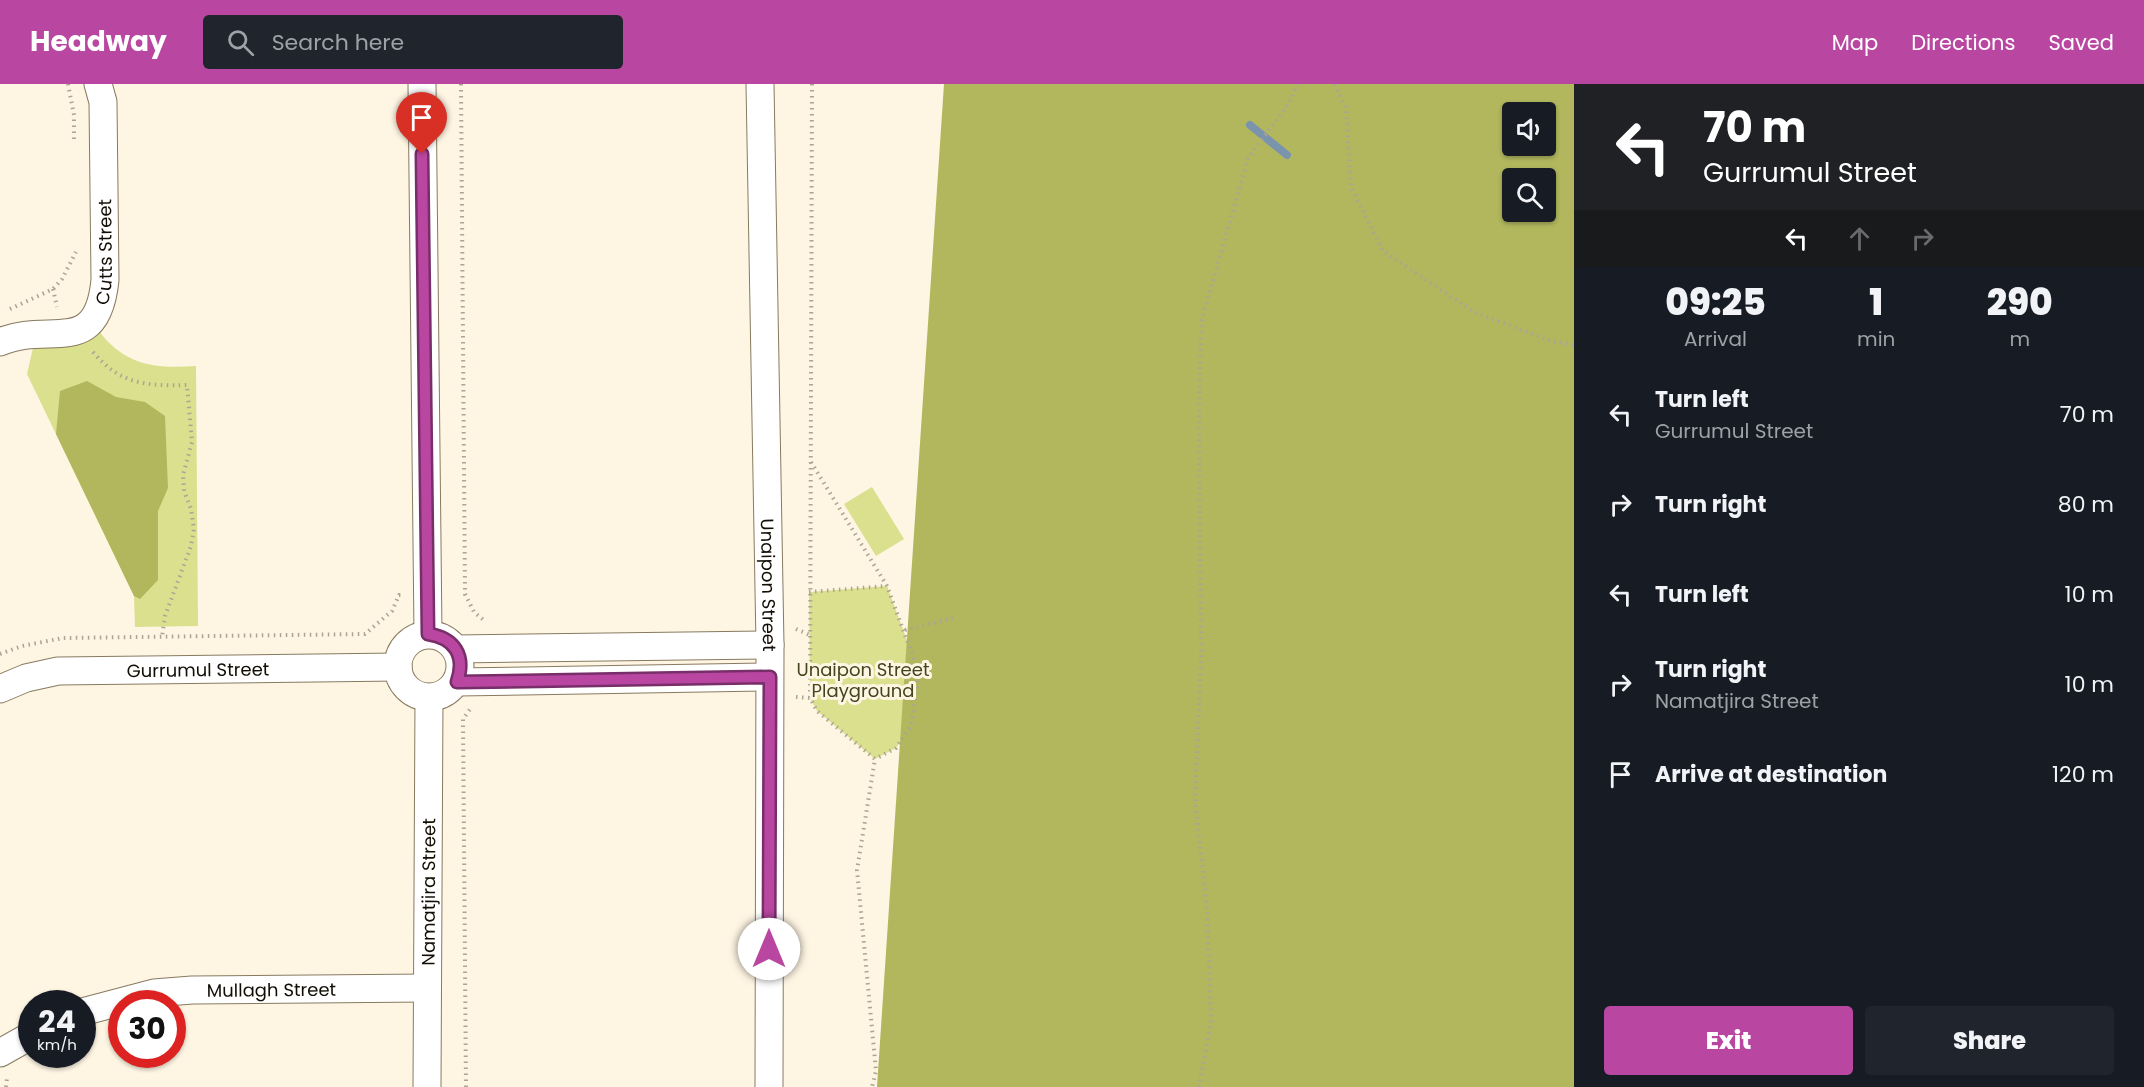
<!DOCTYPE html>
<html lang="en">
<head>
<meta charset="utf-8">
<style>
	:root { --surface:#171b24; --page:#20242c; --text:#f1f3f6; --muted:#9ea1a6; --accent:#b947a1 }
	body { margin:0; font-family:Poppins,sans-serif; background:var(--page); color:var(--text); height:100vh; display:flex; flex-direction:column; font-size:22px; white-space:nowrap }
	* { box-sizing:border-box; margin:0 }
	p { font-size:20px; color:var(--muted) }
	.icon { flex:none; width:33px; height:33px; fill:none; stroke:currentColor; stroke-width:2; stroke-linecap:round; stroke-linejoin:round }
	.map { position:relative; flex:1; overflow:hidden }
	.details { display:flex; flex-direction:column; background:var(--surface); width:570px }
	.details>* { flex:none }
	.guide { background:#202124; color:#fff; overflow:hidden }
	.tools { position:absolute; left:1502px; top:18px; display:grid; gap:12px }
	.tools a { display:grid; place-items:center; width:54px; height:54px; border-radius:6px; background:var(--surface); box-shadow:0 2px 4px #0004; font-size:30px }
	.speed { position:absolute; left:18px; top:906px; display:flex; gap:12px; font-size:30px; font-weight:700; text-align:center }
	.speed>* { display:grid; place-content:center; width:78px; height:78px; border-radius:50%; background:var(--surface); box-shadow:0 2px 4px #0004; line-height:1 }
	.speed small { font-size:15px; font-weight:400 }
	.speed .limit { border:9px solid #d22; background:#fff; color:#111 }
	.pin { position:absolute; display:grid; place-items:center; width:51px; height:51px; color:#fff; margin:-62px -26px; border-radius:50% 50% 50% 0; rotate:-45deg; box-shadow:0 0 6px #0007 }
	.pin .icon { rotate:45deg }
	.me { position:absolute; width:66px; margin:-33px; rotate:0deg; stroke-linejoin:round; filter:drop-shadow(0 0 4px #0008) }
	.turn { display:flex; align-items:center; gap:21px; height:126px; padding:0 30px; font-size:27px }
	.turn .icon { width:78px; height:78px; stroke-width:2.5 }
	.turn b { display:block; font-size:42px; line-height:51px }
	.lanes { display:flex; align-items:center; height:57px; padding:0 30px; background:#0003; justify-content:center; gap:30px; direction:ltr }
	.lanes .off { opacity:.35 }
	.eta { display:flex; justify-content:space-evenly; align-items:center; height:102px; text-align:center }
	.eta b { font-size:36px; font-weight:800; line-height:42px }
	.action { display:flex; gap:12px; margin-top:auto; padding:12px 30px }
	.action a { flex:1; height:69px; border-radius:6px; background:var(--accent); color:#fff; font-size:24px; font-weight:800; line-height:69px; text-align:center }
	.action a+a { background:var(--page); color:var(--text) }
	ul { padding:0; list-style:none }
	li { display:flex; align-items:center; gap:18px; height:90px; padding:0 30px }
	li div { flex:1 }
	li b { display:block; font-size:22px }
	li em { font-style:normal }
	header { display:flex; align-items:center; gap:36px; box-sizing:border-box; height:84px; padding:0 30px; background:var(--accent); color:#fff }
	header strong { font-size:28px }
	nav { display:flex; gap:33px; margin-inline-start:auto; font-size:21px }
	.search { width:420px; height:54px; background:var(--page); display:flex; align-items:center; gap:15px; box-sizing:border-box; padding:0 21px; border-radius:6px; color:var(--muted); font-size:22px }
	main { display:flex; flex:1; min-height:0 }
	.map>svg:first-child { display:block }
	.green { fill:#dae08d }
	.forest { fill:#b2b75e; fill-rule:evenodd }
	.lines { fill:none; stroke-linecap:round; stroke-linejoin:round }
	.stream { stroke:#7b94ad; stroke-width:8 }
	.minor-casing { stroke:#887a60; stroke-width:29 }
	.path { stroke:#aca495; stroke-width:4; stroke-dasharray:1.5 4.5; stroke-linecap:butt }
	.minor { stroke:#fff; stroke-width:27 }
	.route-casing { stroke:#782e69; stroke-width:15 }
	.route { stroke:#b947a1; stroke-width:10 }
	.labels { text-anchor:middle; dominant-baseline:central; stroke-width:6; stroke-linejoin:round; paint-order:stroke }
	.street-label { font-size:18px; fill:#130e05; stroke:#fef5e3 }
	.park-label { font-size:18px; fill:#43451f; stroke:#fef5e3 }
</style>
</head>
<body>
<header>
<strong>Headway</strong>
<div class="search"><svg class="icon" aria-label="search" viewBox="0 0 24 24"><circle cx="10" cy="10" r="6"/><path d="M15 15l6 6"/></svg>Search here</div>
<nav><a>Map</a><a>Directions</a><a>Saved</a></nav>
</header>
<main>
<div class="map">
<svg width="1574" height="1003" viewBox="0 0 1574 1003">
	<rect width="100%" height="100%" fill="#fef5e3"/>
	<g class="green">
		<path d="M99 247C124 281 155 285 196 282L198 542 135 543 134 512 27 290 33 264 67 261Z"/>
		<path d="M872 403 904 455 876 472 844 420Z"/>
		<path d="M887 502 919 589 911 642 896 664 875 675 817 627 810 614 809 508Z"/>
	</g>
	<g class="forest">
		<path d="M944 0H1574V1003H877ZM1512 28H1545V62H1512ZM1512 94H1545V128H1512Z"/>
		<path d="M87 297 116 313 145 318 165 332 168 404 158 427V496L140 515 134 512 56 350 60 307Z"/>
	</g>
	<g class="lines">
		<path class="stream" d="M1250 41 1287 71"/>
		<defs>
			<g id="minor">
				<path d="M422 0 428 550"/>
				<path id="s1" d="M760 0 770 561 769 1003"/>
				<path id="s2" d="M0 258C49 236 97 276 105 196L103 18 98 0"/>
				<circle cx="429" cy="582" r="31"/>
				<path d="M456 565 770 561"/>
				<path d="M457 598 769 593"/>
				<path id="s3" d="M0 605 26 594 58 587 398 583"/>
				<path id="s4" d="M82 928 154 909 192 906 427 904"/>
				<path d="M0 969 32 951"/>
				<path id="s5" d="M427 1003 429 614"/>
			</g>
		</defs>
		<use href="#minor" class="minor-casing"/>
		<g class="path">
			<path d="M68 0 74 31V56"/>
			<path d="M461 0 465 510 474 528 486 538"/>
			<path d="M812 0 810 614 817 627 875 675 857 786 876 987 872 1003"/>
			<path d="M1335 0 1346 25 1351 103 1383 167 1474 228 1551 257 1574 261"/>
			<path d="M53 205 57 223"/>
			<path d="M10 225 53 205 62 195 76 168"/>
			<path d="M93 268C121 301 147 302 187 301L192 358 183 391 184 407 191 425 194 445 191 462 165 532 162 553"/>
			<path d="M811 378 887 502 919 589 911 642 896 664 875 675"/>
			<path d="M809 508 887 502"/>
			<path d="M796 545 810 551"/>
			<path d="M905 546 953 534"/>
			<path d="M0 570 22 562 63 554 365 550 392 527 399 511H401"/>
			<path d="M796 613 810 614"/>
			<path d="M40 920 62 911"/>
			<path d="M6 1003 7 994"/>
			<path d="M466 1003 463 635 471 624"/>
			<path d="M1199 1003 1211 939 1207 824 1195 718 1201 573 1199 335 1201 239 1248 74 1290 18 1297 0"/>
		</g>
		<use href="#minor" class="minor"/>
	</g>
	<g class="lines">
		<defs>
			<path id="route" d="M422 70 428 550C455 554 466 572 457 598L770 593 769 865"/>
		</defs>
		<use href="#route" class="route-casing"/>
		<use href="#route" class="route"/>
	</g>
	<g class="labels">
		<g class="street-label">
			<text stroke="none"><textPath href="#s2" startOffset="168">Cutts Street</textPath></text>
			<text stroke="none"><textPath href="#s1" startOffset="501">Unaipon Street</textPath></text>
			<text stroke="none"><textPath href="#s3" startOffset="201">Gurrumul Street</textPath></text>
			<text stroke="none"><textPath href="#s5" startOffset="195">Namatjira Street</textPath></text>
			<text stroke="none"><textPath href="#s4" startOffset="192">Mullagh Street</textPath></text>
		</g>
		<g class="park-label">
			<text x="863" y="585">Unaipon Street<tspan x="863" dy="21">Playground</tspan></text>
		</g>
	</g>
</svg>
<div class="tools">
<a><svg class="icon" aria-label="sound" viewBox="0 0 24 24"><path d="M4 9h4l5-4v14l-5-4H4zM17 9q2 3 0 6"/></svg></a>
<a><svg class="icon" aria-label="search" viewBox="0 0 24 24"><circle cx="10" cy="10" r="6"/><path d="M15 15l6 6"/></svg></a>
</div>
<div class="speed"><div>24<small>km/h</small></div><div class="limit">30</div></div>
<div class="pin" style="left:422px;top:70px;background:#d93025"><svg class="icon" aria-label="arrive" viewBox="0 0 24 24"><path d="M6 21V4h12l-3 4 3 4H6"/></svg></div>
<svg class="me" style="left:769px;top:865px" viewBox="-20 -20 40 40"><circle r="19" fill="#fff"/><path d="M0-13L10 11 0 6-10 11z" fill="#b947a1"/></svg>
</div>
<section class="details">
<div class="guide">
<div class="turn"><svg class="icon" aria-label="left" viewBox="0 0 24 24"><path d="M17 20v-9H6M10 6l-5 5 5 5"/></svg><div><b>70 m</b>Gurrumul Street</div></div>
<div class="lanes"><svg class="icon" aria-label="left" viewBox="0 0 24 24"><path d="M17 20v-9H6M10 6l-5 5 5 5"/></svg><svg class="icon off" aria-label="ahead" viewBox="0 0 24 24"><path d="M12 20V5M6 11l6-6 6 6"/></svg><svg class="icon off" aria-label="right" viewBox="0 0 24 24"><path d="M7 20v-9h11M14 6l5 5-5 5"/></svg></div>
</div>
<div class="eta">
<div><b>09:25</b><p>Arrival</p></div>
<div><b>1</b><p>min</p></div>
<div><b>290</b><p>m</p></div>
</div>
<ul>
<li><svg class="icon" aria-label="left" viewBox="0 0 24 24"><path d="M17 20v-9H6M10 6l-5 5 5 5"/></svg><div><b>Turn left</b><p>Gurrumul Street</p></div><em>70 m</em></li>
<li><svg class="icon" aria-label="right" viewBox="0 0 24 24"><path d="M7 20v-9h11M14 6l5 5-5 5"/></svg><div><b>Turn right</b></div><em>80 m</em></li>
<li><svg class="icon" aria-label="left" viewBox="0 0 24 24"><path d="M17 20v-9H6M10 6l-5 5 5 5"/></svg><div><b>Turn left</b></div><em>10 m</em></li>
<li><svg class="icon" aria-label="right" viewBox="0 0 24 24"><path d="M7 20v-9h11M14 6l5 5-5 5"/></svg><div><b>Turn right</b><p>Namatjira Street</p></div><em>10 m</em></li>
<li><svg class="icon" aria-label="arrive" viewBox="0 0 24 24"><path d="M6 21V4h12l-3 4 3 4H6"/></svg><div><b>Arrive at destination</b></div><em>120 m</em></li>
</ul>
<div class="action"><a>Exit</a><a>Share</a></div>
</section>
</main>
</body>
</html>
